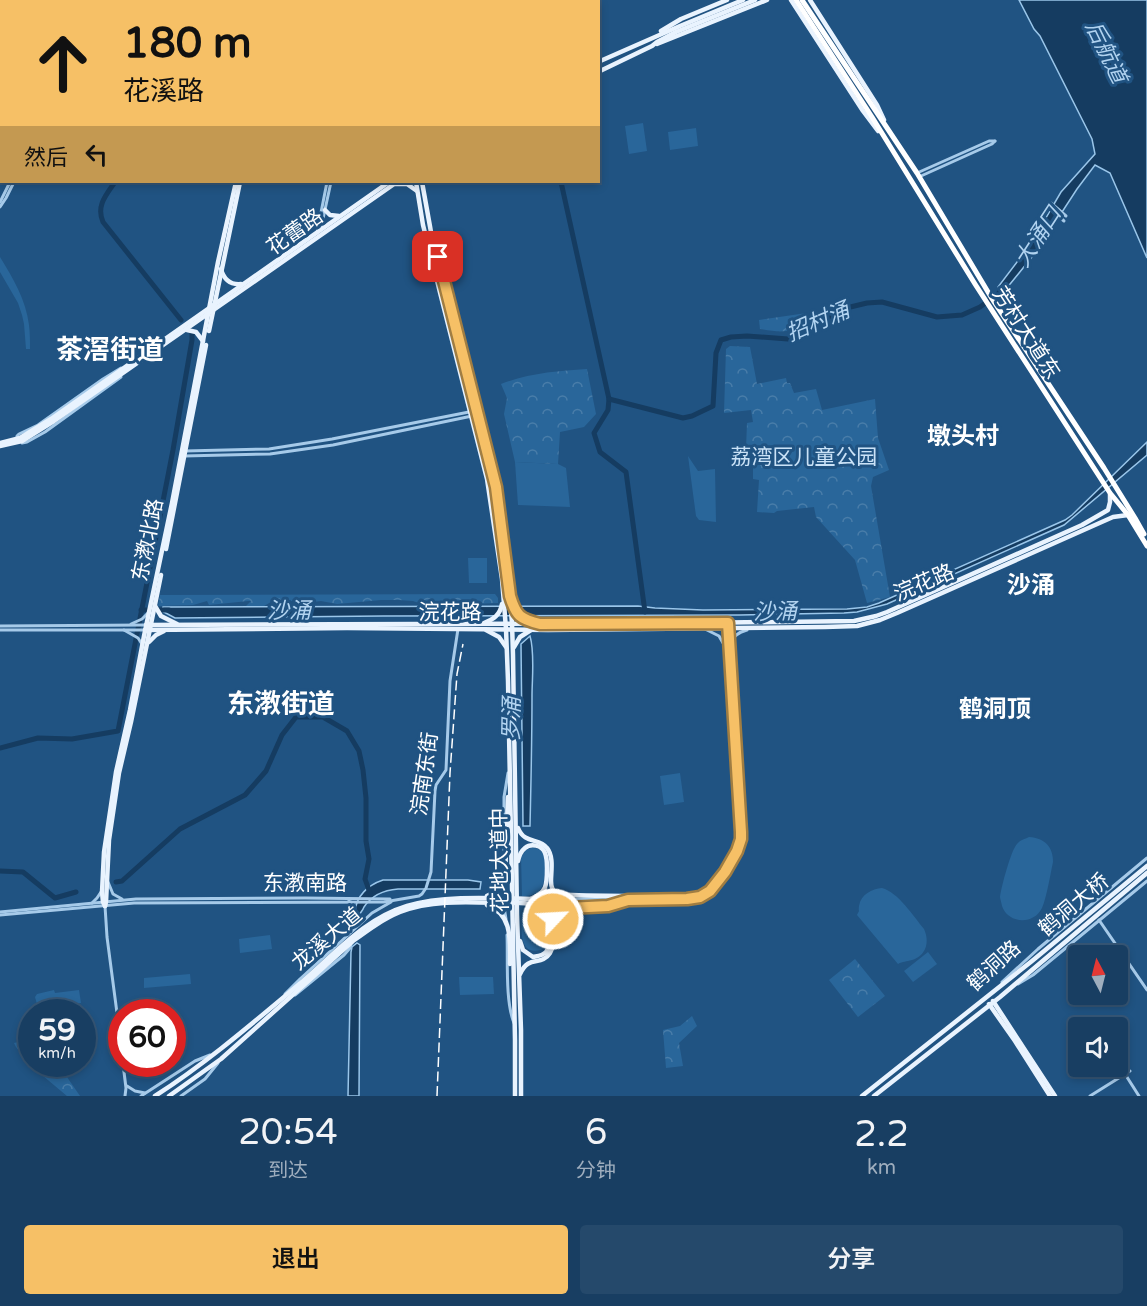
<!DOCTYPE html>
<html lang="zh">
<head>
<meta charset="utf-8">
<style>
	:root { --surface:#183e62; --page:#25496b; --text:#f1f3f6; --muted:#9faebe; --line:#365777; --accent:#f6c066 }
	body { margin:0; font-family:"Varela Round","Noto Sans SC",sans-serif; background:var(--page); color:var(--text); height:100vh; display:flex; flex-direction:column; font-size:22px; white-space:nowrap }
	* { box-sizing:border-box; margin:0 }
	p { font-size:20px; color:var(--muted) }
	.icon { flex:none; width:33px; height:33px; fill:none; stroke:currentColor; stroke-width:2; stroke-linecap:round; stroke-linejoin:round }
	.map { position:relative; height:1096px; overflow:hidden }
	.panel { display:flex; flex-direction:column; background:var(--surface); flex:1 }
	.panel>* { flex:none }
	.hud { position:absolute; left:0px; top:0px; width:600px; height:183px; box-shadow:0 3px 9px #0003,0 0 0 2px var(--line); background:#f6c066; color:#111; overflow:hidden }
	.needle { width:39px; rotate:353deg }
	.controls { position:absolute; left:1068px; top:945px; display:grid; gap:12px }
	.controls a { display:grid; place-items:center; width:60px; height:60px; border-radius:6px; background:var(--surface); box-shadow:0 3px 9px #0003,0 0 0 2px var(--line); font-size:30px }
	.speed { position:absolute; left:18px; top:999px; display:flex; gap:12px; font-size:30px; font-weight:700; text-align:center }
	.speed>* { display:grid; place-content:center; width:78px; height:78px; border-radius:50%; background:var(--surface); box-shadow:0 3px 9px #0003,0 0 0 2px var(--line); line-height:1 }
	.speed small { font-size:15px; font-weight:400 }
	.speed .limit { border:9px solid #d22; background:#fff; color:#111 }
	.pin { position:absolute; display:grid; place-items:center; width:51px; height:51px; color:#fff; margin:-26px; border-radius:12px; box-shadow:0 3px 9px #0006 }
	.me { position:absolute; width:66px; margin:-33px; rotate:65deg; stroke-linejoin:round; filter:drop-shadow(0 0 4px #0008) }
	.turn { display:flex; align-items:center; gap:21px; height:126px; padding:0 24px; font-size:27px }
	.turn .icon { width:78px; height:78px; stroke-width:2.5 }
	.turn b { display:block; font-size:42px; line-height:51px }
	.then { display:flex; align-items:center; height:57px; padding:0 24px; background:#0003; gap:12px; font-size:22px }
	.eta { display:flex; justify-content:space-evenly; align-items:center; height:102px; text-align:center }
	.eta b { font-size:36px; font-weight:600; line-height:42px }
	.primary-button { display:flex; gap:12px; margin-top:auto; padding:12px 24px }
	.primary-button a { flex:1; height:69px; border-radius:6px; background:var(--accent); color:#111; font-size:24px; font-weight:600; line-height:69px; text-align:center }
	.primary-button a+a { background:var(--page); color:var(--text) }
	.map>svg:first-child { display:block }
	.grass { fill:#29669a }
	.park { fill:url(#park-crowns) }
	.water { fill:#153c61; stroke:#9ac6ea; stroke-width:1.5 }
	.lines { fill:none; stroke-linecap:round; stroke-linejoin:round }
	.river { stroke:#153c61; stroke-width:5 }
	.minor { stroke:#a6cae9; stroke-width:3 }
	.major { stroke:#e9f3fe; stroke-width:4.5 }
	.highway { stroke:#fff; stroke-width:5 }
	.rail { stroke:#fff; stroke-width:1.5; stroke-dasharray:10 4.5; stroke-linecap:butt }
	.route-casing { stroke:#a07d42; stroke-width:15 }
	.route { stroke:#f6c066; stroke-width:10 }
	.labels { text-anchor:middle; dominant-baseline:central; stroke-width:6; stroke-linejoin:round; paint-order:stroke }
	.street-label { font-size:21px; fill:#fff; stroke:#205382 }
	.park-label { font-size:21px; fill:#cae2f7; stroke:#205382 }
	.water-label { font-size:22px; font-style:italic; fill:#b1d3f0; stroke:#205382 }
	.quarter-label { font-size:24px; font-weight:bold; fill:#fff; stroke:#205382 }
	.district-label { font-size:27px; font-weight:bold; fill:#fff; stroke:#205382 }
</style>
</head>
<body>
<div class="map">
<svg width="1147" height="1096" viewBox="0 0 1147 1096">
	<defs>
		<pattern id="park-crowns" width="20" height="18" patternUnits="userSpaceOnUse" patternTransform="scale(1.5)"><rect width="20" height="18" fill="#29669a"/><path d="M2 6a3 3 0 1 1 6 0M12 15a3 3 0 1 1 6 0" fill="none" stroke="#497da9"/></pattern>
	</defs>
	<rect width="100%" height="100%" fill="#205382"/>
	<g class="grass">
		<path d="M643 123 647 151 629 154 625 126Z"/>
		<path d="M696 128 698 146 670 150 668 132Z"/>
		<path d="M0 257C13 278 26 300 29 325 30 333 30 341 30 349H26L24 324 22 315 18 303 0 272Z"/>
		<path d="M688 456 698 471 715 469 716 522 699 520 696 516Z"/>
		<path d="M515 462 558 464 566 468 570 507 518 505Z"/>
		<path d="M468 558H487V583H469Z"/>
		<path d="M680 773 684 802 664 805 660 776Z"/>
		<path d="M1029 837C1045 838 1053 847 1053 862 1050 876 1047 896 1042 908 1034 925 1008 924 1002 906 1002 905 1000 898 1000 897 1001 888 1011 850 1017 844 1020 840 1025 839 1029 837Z"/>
		<path d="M531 848C536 848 541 849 544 854 546 858 545 864 545 868 544 886 543 896 522 896L521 857 526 850Z"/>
		<path d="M882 888C898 892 914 917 924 929 930 942 926 956 912 960 906 962 903 961 898 964L857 915C861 907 858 915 859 906 861 894 872 889 882 888Z"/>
		<path d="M522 912 537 913C545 922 545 933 546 945L541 950C517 956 522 927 522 912Z"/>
		<path d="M270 935 272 949 240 953 239 939Z"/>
		<path d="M928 952 937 964 913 982 904 971Z"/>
		<path d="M190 974 191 984 144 988V978Z"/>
		<path d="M459 977H493L494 994 460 995Z"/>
		<path d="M54 990 55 993 79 990 81 1003 41 1009 38 1008 35 997 37 994Z"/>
	</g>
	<g class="park">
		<path d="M807 313 809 322C785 333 785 333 760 329L759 320Z"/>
		<path d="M730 346 750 347 757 384 786 378 787 383H790L794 393 816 389 822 410 875 399 878 438 889 470 873 477 871 486 890 597 867 603 855 560 816 517 814 507 777 511 774 513 757 512 759 480 753 479V467L750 465V450L746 449 747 423 753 422 751 410 724 413 726 349Z"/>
		<path d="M587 369 596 414 584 427 560 432 558 464 515 462 504 414 507 398 501 384C529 373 558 371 587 369Z"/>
		<path d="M495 594 498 598V603L471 604 462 602 422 604 413 601 399 600H381L337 604 321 601 306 603 276 599 264 606H246L251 601H248L209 605 207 601 193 605 158 606 160 595Z"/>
		<path d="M855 959 885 996 858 1017 829 980Z"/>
		<path d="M692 1016 697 1026 679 1043 683 1066 666 1068 663 1030 680 1026Z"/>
		<path d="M31 1039 32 1064H58L80 1096H67L36 1070 16 1047 14 1043Z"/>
	</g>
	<g class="water">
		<path d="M1019 0H1147V258L1110 173 1095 165 1077 189 1036 252 1002 294 998 287 1030 245 1061 192 1095 154 1092 139 1040 36 1034 29Z"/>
		<path d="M1147 442V455L1064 525 887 604 857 612 844 613 740 615 383 616 175 618 162 611 163 607 638 606 655 608 703 610 847 609 867 607 879 603 1065 520 1072 515Z"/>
		<path d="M530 636C535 653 532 678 532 696 532 739 531 783 530 826H523L521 644Z"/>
		<path d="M383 880H468L481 882 480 889H398C385 890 372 895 364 907 363 910 361 912 359 915L355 912C356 896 368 885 383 880Z"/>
		<path d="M357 943 360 945 359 1096H348L351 952 352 947Z"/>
	</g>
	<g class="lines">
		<g class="river">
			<path d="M0 53 2 52"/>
			<path d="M115 182C106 195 96 206 103 222L181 320"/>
			<path d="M561 182 609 399 608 410 594 433 600 452 626 472 645 612"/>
			<path d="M609 399 683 418 692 416 713 406 716 353 721 340 731 337 747 336 788 339 800 335 842 309 867 303 882 302 937 317 962 315 980 307 998 294 1005 286"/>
			<path d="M141 610H169"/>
			<path d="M0 748 38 738 72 739 118 731 173 450 192 340V334"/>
			<path d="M0 871 23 872 55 898 76 892"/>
			<path d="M116 882 122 881 180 829 245 795 266 771 282 735 296 717H323L347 731 359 751 363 770 366 798V841L369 859 365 879 370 893"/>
		</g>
		<g class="minor">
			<path d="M0 62H2"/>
			<path d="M917 173 989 141H995"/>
			<path d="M921 176 992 144 995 141"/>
			<path d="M0 202 10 182"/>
			<path d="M1051 203 1066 216"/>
			<path d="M0 207 6 198 14 182"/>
			<path d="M1048 207 1064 221"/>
			<path d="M321 228 331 182"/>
			<path d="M317 233 327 182"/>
			<path d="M17 439V436L19 434 38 425 103 379 121 368"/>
			<path d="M22 443 27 442 45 432 121 377"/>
			<path d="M185 451 269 449 332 439 469 412"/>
			<path d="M184 456 270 454 333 445 472 416"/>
			<path d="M131 624 142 619 148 613"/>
			<path d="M0 626 145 625"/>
			<path d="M705 629 719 636 723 643"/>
			<path d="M0 630H145"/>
			<path d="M124 630 138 638 142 644"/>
			<path d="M729 644C733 636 739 632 747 630"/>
			<path d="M504 850V797L508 773"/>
			<path d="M503 872V901L506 919"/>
			<path d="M108 882 113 894 122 899"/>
			<path d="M627 896 699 893 711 885 717 877 736 842V808L723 628"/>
			<path d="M535 899H598L612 898"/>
			<path d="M627 900 694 898 707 894 721 878 737 851 741 839 740 813 728 629"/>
			<path d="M351 902V931"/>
			<path d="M92 903 97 898 101 892"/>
			<path d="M531 903 618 901"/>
			<path d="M105 906 107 937 122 1051"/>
			<path d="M0 912 136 899 305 898 390 899"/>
			<path d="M0 915 134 903 384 902 419 896 422 894 426 888 431 872 435 791 436 785 446 770 450 681 458 629"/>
			<path d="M1099 920 1147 990"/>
			<path d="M346 935 348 931 349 900"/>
			<path d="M507 935C508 959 505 1001 514 1023"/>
			<path d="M1002 982 1038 949 1147 858"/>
			<path d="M1018 984 1033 975 1147 881"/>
			<path d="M285 994 300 979 372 913 391 902"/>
			<path d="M295 995 344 955 350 948 351 944"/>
			<path d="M123 1064 126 1088 125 1096"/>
			<path d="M1125 1074 1139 1096"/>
			<path d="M127 1086 135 1091 145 1093"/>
			<path d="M141 1096 195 1061 210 1055"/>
			<path d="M181 1096 205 1079 218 1063"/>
			<path d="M1090 1096 1130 1071"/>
		</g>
		<g class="major">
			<path d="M247 0 248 2"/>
			<path d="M251 0V2"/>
			<path d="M791 0 863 111 878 131"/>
			<path d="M810 0 877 105 884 120"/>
			<path d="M432 2V0"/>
			<path d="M440 2V0"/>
			<path d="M661 31 681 19 727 0"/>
			<path d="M657 44 767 0"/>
			<path d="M598 62 680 26 743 0"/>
			<path d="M598 72 652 46 657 42 676 32 755 0"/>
			<path d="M416 182 423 225 487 479 502 579 506 629 508 681 515 1040V1096"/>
			<path d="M422 182 431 232 471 384 496 487 507 567 512 623 513 655 517 915 521 1030V1096"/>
			<path d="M395 184H407L417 191"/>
			<path d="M325 210 330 215 339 216"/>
			<path d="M221 269C224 280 231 285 241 284"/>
			<path d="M187 330 196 332 203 341"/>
			<path d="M209 331 240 182"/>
			<path d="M0 443 20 438 51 419 389 182"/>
			<path d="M0 446 22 441 54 421 397 182"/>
			<path d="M166 549 206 345"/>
			<path d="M512 604C516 614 521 618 531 622"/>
			<path d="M155 606 161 616 177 624"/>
			<path d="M484 623C494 619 500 615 502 604"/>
			<path d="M146 625 692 623 854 621 876 616 887 612 1082 525 1108 510 1110 502V494"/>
			<path d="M145 630 347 628 548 630 825 627 857 626 880 620 897 613 1113 517 1128 515"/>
			<path d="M486 630 499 637 506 647"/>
			<path d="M149 642 156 635 164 631"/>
			<path d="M514 647 520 637 531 630"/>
			<path d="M518 828C525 845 539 837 547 848 554 857 551 871 551 881 551 886 552 891 557 893 564 897 616 895 628 896"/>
			<path d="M487 896C496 893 501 888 505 879L508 797"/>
			<path d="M487 905C513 914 510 941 510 964"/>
			<path d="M105 906 103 902 102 892 104 852 116 772 130 710 144 636 172 503 218 262 236 182"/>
			<path d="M105 906 106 902 109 840 119 773 131 722 161 575"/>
			<path d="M520 974C529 954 541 967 550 953 558 941 548 924 557 911 569 906 582 908 595 908 607 907 617 904 628 899"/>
			<path d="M993 1001 1055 1096"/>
			<path d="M989 1004 1015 1041 1050 1096"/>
			<path d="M155 1096C208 1062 255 1021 303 981 336 953 364 919 407 906 443 895 492 898 530 899 547 893 547 885 547 868 547 863 547 858 545 853 542 845 531 843 525 848 520 852 519 856 518 861"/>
			<path d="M169 1096 221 1059 353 941C368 930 383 919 400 912 431 900 467 902 500 903 513 903 530 901 541 909 549 915 552 944 546 952 542 956 538 956 533 957L523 950 520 941"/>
			<path d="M862 1096 1032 961 1147 866"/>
			<path d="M874 1096 1000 997 1147 873"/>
		</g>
		<g class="highway">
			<path d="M796 0 872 117 975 284 1110 493 1128 515 1147 546"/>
			<path d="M802 0 917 173 991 297 1104 468 1135 518 1144 534"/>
		</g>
		<path class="rail" d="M437 1096 450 773 457 674 463 644"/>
	</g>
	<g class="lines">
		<defs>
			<path id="route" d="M438 257 496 487 510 596C516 616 520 619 540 624L728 623 741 832V839L737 851 725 872 710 891 700 897 687 899 628 900 608 906 568 908 557 911 553 919"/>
		</defs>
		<use href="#route" class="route-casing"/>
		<use href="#route" class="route"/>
	</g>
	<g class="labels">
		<g class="street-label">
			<text transform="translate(295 232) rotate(-35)">花蕾路</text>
			<text transform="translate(1026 333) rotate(57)">芳村大道东</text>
			<text transform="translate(148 540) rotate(-79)">东漖北路</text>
			<text transform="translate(924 583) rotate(-23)">浣花路</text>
			<text x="450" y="612">浣花路</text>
			<text transform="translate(425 774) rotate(-82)">浣南东街</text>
			<text transform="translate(500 860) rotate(-91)">花地大道中</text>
			<text x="305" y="883">东漖南路</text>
			<text transform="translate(1074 905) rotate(-40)">鹤洞大桥</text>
			<text transform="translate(327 939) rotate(-40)">龙溪大道</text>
			<text transform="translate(994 966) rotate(-42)">鹤洞路</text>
		</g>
		<g class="park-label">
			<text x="804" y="457">荔湾区儿童公园</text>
		</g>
		<g class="water-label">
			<text transform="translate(1106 52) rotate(64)">后航道</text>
			<text transform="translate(1038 237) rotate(-57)">大涌口</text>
			<text transform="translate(818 322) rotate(-23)">招村涌</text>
			<text x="289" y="611">沙涌</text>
			<text transform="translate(775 612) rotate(-1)">沙涌</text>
			<text transform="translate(512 719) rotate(-89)">罗涌</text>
		</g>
		<g class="quarter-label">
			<text x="963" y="436">墩头村</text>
			<text x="1031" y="585">沙涌</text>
			<text x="995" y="709">鹤洞顶</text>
		</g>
		<g class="district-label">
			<text x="110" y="350">茶滘街道</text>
			<text x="281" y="704">东漖街道</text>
		</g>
	</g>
</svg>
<div class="controls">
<a><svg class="needle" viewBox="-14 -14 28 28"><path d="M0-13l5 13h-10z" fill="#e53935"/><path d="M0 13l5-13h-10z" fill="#9faebe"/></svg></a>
<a><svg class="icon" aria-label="sound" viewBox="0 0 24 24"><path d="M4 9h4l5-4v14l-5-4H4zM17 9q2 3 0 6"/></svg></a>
</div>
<div class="speed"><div>59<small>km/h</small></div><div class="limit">60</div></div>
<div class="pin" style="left:438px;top:257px;background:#d93025"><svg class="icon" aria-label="arrive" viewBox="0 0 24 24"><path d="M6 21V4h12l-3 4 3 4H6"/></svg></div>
<svg class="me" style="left:553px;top:919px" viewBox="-20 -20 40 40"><circle r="17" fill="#f6c066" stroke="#fff" stroke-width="3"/><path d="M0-11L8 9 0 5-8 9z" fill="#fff"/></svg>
<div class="hud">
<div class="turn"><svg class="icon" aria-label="ahead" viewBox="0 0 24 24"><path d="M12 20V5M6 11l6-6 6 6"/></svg><div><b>180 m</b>花溪路</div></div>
<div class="then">然后<svg class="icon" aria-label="left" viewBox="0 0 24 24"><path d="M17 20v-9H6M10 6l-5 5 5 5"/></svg></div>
</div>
</div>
<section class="panel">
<div class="eta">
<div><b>20:54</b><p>到达</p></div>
<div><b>6</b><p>分钟</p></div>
<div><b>2.2</b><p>km</p></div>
</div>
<div class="primary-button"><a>退出</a><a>分享</a></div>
</section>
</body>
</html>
